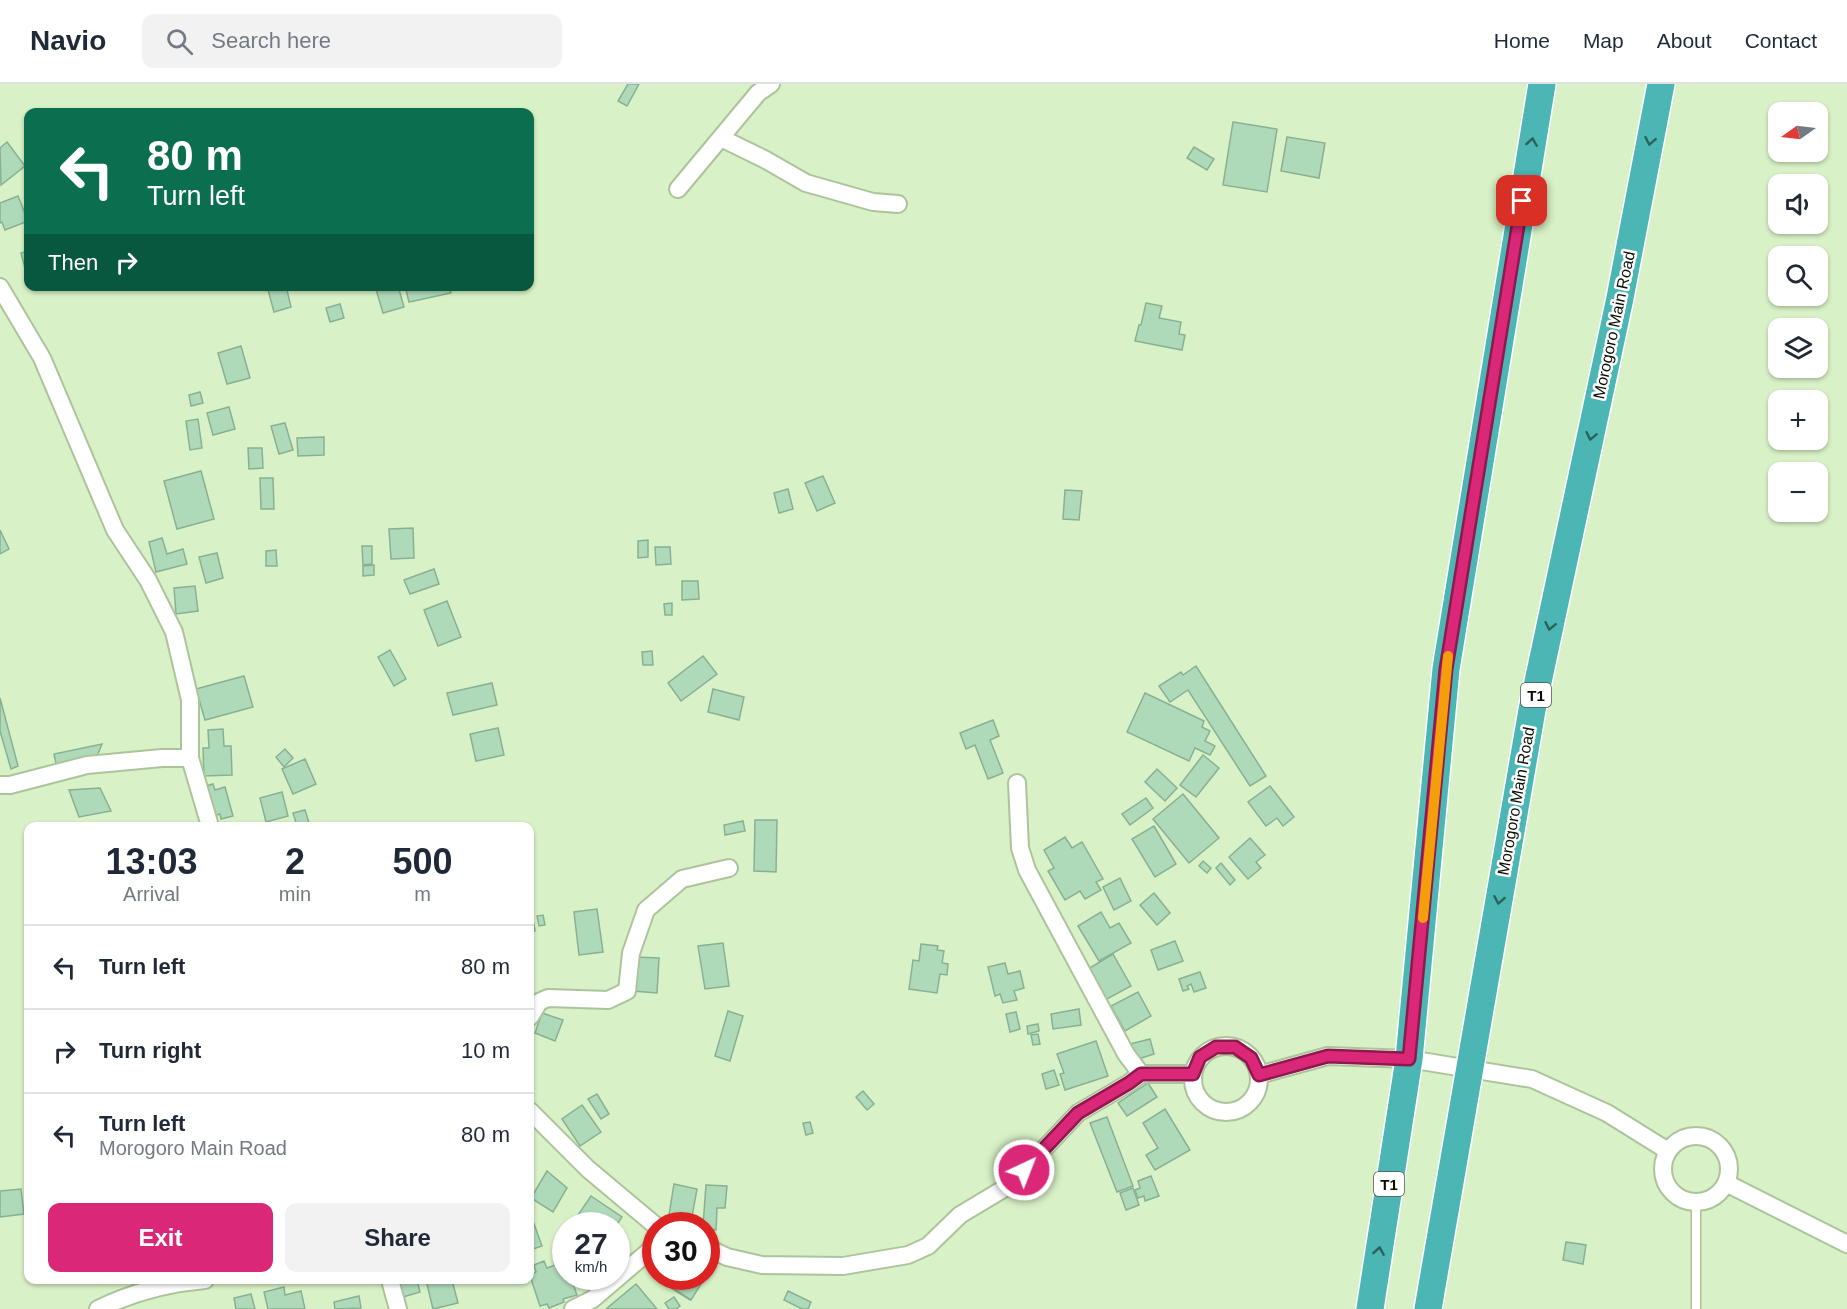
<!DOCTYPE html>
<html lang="en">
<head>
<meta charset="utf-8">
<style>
	:root { --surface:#fff; --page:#f2f2f3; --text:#1f2937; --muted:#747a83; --line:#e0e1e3; --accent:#db2777 }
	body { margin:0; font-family:Helvetica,sans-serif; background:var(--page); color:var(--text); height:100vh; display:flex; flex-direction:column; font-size:22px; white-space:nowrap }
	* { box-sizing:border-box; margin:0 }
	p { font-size:20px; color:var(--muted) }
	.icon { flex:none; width:33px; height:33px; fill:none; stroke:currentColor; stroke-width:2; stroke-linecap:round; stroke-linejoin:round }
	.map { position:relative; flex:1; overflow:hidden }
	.panel { position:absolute; left:24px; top:738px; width:510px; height:462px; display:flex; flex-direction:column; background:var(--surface); border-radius:12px; box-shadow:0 2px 4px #0004 }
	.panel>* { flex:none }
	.banner { position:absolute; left:24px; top:24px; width:510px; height:183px; border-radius:12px; box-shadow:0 2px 4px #0004; background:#0b6e4f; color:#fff; overflow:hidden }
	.needle { width:39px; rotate:256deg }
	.fabs { position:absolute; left:1768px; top:18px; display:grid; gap:12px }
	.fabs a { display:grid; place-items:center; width:60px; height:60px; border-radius:12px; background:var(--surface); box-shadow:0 2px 4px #0004; font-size:30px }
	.speed { position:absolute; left:552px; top:1128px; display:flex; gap:12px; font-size:30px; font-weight:700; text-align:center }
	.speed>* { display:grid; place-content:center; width:78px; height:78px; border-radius:50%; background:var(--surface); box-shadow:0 2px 4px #0004; line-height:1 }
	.speed small { font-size:15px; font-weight:400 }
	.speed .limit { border:9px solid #d22; background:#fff; color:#111 }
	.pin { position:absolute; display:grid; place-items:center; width:51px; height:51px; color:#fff; margin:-26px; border-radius:12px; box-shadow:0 3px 9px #0006 }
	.me { position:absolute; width:66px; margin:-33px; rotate:43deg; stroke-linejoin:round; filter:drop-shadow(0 0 4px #0008) }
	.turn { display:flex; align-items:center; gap:21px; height:126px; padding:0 24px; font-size:27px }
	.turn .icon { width:78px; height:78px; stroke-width:2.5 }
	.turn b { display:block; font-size:42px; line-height:51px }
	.then { display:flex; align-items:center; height:57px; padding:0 24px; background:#0003; gap:12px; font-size:22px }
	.eta { display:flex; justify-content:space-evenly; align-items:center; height:102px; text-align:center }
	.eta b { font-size:36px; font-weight:700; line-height:42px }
	.action { display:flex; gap:12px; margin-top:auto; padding:12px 24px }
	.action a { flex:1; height:69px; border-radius:12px; background:var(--accent); color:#fff; font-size:24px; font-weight:700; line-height:69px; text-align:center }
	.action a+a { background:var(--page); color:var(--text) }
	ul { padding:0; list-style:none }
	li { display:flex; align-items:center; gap:18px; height:84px; padding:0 24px; border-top:2px solid var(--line) }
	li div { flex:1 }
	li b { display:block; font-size:22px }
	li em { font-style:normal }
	header { display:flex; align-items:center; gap:36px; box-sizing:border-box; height:84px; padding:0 30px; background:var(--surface); border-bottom:2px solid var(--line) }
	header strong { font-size:28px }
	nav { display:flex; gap:33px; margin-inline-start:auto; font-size:21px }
	.search { width:420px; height:54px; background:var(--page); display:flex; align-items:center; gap:15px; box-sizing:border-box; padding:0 21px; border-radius:12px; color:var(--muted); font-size:22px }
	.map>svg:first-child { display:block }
	.building { fill:#afdaba; stroke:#88b193; stroke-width:1.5 }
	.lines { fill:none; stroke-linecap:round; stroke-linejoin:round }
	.service-casing { stroke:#acc49b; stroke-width:11 }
	.minor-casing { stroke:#acc49b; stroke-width:20 }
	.trunk-casing { stroke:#fff; stroke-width:30 }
	.service { stroke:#fff; stroke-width:8 }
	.minor { stroke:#fff; stroke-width:16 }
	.trunk { stroke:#4bb6b3; stroke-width:27 }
	.oneway { stroke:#29625b }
	.route-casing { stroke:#8e194d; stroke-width:15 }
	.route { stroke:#db2777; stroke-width:10 }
	.slow { stroke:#f59e0b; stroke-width:10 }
	.labels { text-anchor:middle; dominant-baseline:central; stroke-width:5; stroke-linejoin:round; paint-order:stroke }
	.shield { fill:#fff; stroke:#51574f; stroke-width:1.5 }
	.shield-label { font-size:15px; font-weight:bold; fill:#070f03 }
	.street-label { font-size:16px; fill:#070f03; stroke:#fff }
</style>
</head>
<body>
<header>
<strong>Navio</strong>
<div class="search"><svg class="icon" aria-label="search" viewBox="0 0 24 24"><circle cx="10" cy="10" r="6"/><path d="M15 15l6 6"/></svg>Search here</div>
<nav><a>Home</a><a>Map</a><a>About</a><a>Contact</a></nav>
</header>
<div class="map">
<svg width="1847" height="1225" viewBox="0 0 1847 1225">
	<rect width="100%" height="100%" fill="#d8f1c6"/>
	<g class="building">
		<path d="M628 0H639L627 22 618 17Z"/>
		<path d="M1233 38 1277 45 1267 108 1223 101Z"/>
		<path d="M1287 53 1325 59 1319 94 1281 87Z"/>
		<path d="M7 58 25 82 1 101 0 64Z"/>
		<path d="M1194 63 1214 75 1207 86 1187 74Z"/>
		<path d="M18 112 28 137 5 146 2 138 0 139V119Z"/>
		<path d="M28 167V192H27L21 169Z"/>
		<path d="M267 202H286L291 223 274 228Z"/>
		<path d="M375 202H398L404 223 383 229Z"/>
		<path d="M405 202H449L451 209 409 218Z"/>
		<path d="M1146 219 1162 222 1159 234 1181 238 1179 250 1185 251 1182 266 1135 257 1139 241H1141Z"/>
		<path d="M340 220 344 234 330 238 326 224Z"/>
		<path d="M241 262 250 294 227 300 218 269Z"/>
		<path d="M200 308 203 319 191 322 189 311Z"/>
		<path d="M229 323 235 345 213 351 207 329Z"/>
		<path d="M198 335 202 364 190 366 186 337Z"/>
		<path d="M285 339 293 366 279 370 271 342Z"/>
		<path d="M324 353V371L298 372 297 354Z"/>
		<path d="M248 364H262L263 384 249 385Z"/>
		<path d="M201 387 214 435 177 445 164 397Z"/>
		<path d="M823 392 835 419 817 427 805 399Z"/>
		<path d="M260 394H273L274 425H261Z"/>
		<path d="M788 405 793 425 779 429 774 409Z"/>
		<path d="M1065 406 1082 407 1079 436 1063 435Z"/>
		<path d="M413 444 414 474 391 475 389 445Z"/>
		<path d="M0 446 9 465 0 470Z"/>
		<path d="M162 454 167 470 183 465 187 480 156 488 149 458Z"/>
		<path d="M648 456V473L638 474V457Z"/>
		<path d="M362 462H372V480L363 481Z"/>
		<path d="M655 463H670L671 480 656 481Z"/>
		<path d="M276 466 277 482H266V467Z"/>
		<path d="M217 469 223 494 206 499 199 473Z"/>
		<path d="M374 481V491L363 492V482Z"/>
		<path d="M434 485 439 500 410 510 404 496Z"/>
		<path d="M682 497H698L699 515 682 516Z"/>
		<path d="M195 502 198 527 176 530 174 504Z"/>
		<path d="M447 517 461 553 438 562 424 526Z"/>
		<path d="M672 519V531H665L664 520Z"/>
		<path d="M390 566 406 595 394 602 378 573Z"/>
		<path d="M652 567 653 581H643L642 568Z"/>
		<path d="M703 572 717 590 681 617 668 599Z"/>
		<path d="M1196 582 1266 692 1250 702 1188 606 1170 618 1159 602 1181 588 1183 591Z"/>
		<path d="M244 592 253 623 205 636 196 605Z"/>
		<path d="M492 599 497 621 453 631 447 609Z"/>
		<path d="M713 605 744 613 739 636 708 628Z"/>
		<path d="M1145 609 1204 637 1202 643 1210 647 1205 657 1215 662 1210 671 1195 664 1189 677 1127 648Z"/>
		<path d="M0 614 18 682 11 685 0 647Z"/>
		<path d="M993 636 999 652 990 656 1003 689 988 695 975 661 966 665 960 649Z"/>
		<path d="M498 644 504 671 476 677 470 650Z"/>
		<path d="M223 645 224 662H231L232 691 204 692 203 664H209L208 646Z"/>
		<path d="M102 660 95 677 57 684 54 670Z"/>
		<path d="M285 665 293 674 284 683 276 673Z"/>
		<path d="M1203 671 1219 684 1196 713 1180 701Z"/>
		<path d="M305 675 316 700 293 710 282 685Z"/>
		<path d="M1157 685 1177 704 1165 717 1145 698Z"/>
		<path d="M213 700 215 706 225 703 233 732 221 735 220 730 210 733 202 703Z"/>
		<path d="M1270 702 1294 733 1283 742 1277 734 1266 742 1248 718Z"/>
		<path d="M100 704 111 727 79 733 69 706Z"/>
		<path d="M282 708 288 732 266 738 260 714Z"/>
		<path d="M1183 710 1219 754 1189 779 1153 735Z"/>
		<path d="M1146 714 1153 724 1130 741 1122 730Z"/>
		<path d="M305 726 310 742H297L293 729Z"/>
		<path d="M755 736H777L776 788 754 787Z"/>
		<path d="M743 737 745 747 725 751 724 741Z"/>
		<path d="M1154 742 1176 780 1155 793 1132 755Z"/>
		<path d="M1065 753 1072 764 1082 758 1103 795 1096 798 1101 806 1085 815 1080 807 1065 816 1048 787 1054 784 1044 766Z"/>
		<path d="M1250 754 1265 771 1256 778 1261 784 1248 795 1229 773Z"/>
		<path d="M1203 777 1211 784 1207 789 1199 782Z"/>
		<path d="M1221 779 1235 796 1230 801 1216 784Z"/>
		<path d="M1120 794 1131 817 1114 826 1103 803Z"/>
		<path d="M1154 809 1170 829 1157 841 1140 821Z"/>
		<path d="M597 825 603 868 579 871 574 828Z"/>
		<path d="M1101 828 1110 844 1119 839 1131 859 1099 877 1078 842Z"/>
		<path d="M530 831H532L535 847 530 848Z"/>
		<path d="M543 831 545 841 539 842 537 832Z"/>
		<path d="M1175 857 1183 877 1158 886 1151 866Z"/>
		<path d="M723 859 729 902 705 905 698 862Z"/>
		<path d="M921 860 938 862 937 866 944 867 942 879 948 880 947 891 940 890 937 909 909 905 913 876 919 877Z"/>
		<path d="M1113 870 1131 902 1105 916 1088 885Z"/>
		<path d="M635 873 659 874 657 909 633 907Z"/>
		<path d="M1005 879 1008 890 1020 887 1024 904 1014 907 1017 916 1003 919 1000 910 995 912 988 883Z"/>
		<path d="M1200 888 1206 904 1194 908 1191 900 1187 902 1189 905 1183 907 1179 895Z"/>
		<path d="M1138 908 1151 932 1125 947 1111 922Z"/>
		<path d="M1079 925 1081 941 1053 945 1051 930Z"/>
		<path d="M728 927 743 932 730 977 715 972Z"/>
		<path d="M1016 928 1020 945 1010 948 1006 930Z"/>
		<path d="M542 929 563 936 555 957 535 949Z"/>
		<path d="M1038 940 1039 947 1028 950 1027 942Z"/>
		<path d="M1038 950 1040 960 1033 961 1031 951Z"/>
		<path d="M1150 955 1154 970 1135 976 1130 960Z"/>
		<path d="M1096 957 1108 992 1065 1006 1060 990 1064 989 1057 970Z"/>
		<path d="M1054 986 1059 1001 1046 1005 1042 990Z"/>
		<path d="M1148 999 1157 1013 1127 1032 1118 1019Z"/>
		<path d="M863 1007 874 1020 867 1026 856 1013Z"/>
		<path d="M597 1010 609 1030 601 1035 588 1015Z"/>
		<path d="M582 1021 601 1048 580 1062 562 1035Z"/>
		<path d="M1165 1025 1190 1066 1155 1086 1146 1071 1158 1064 1143 1039Z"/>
		<path d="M1107 1033 1133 1102 1117 1108 1090 1039Z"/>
		<path d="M810 1038 813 1049 806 1051 803 1039Z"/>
		<path d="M547 1087 567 1104 553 1128 531 1114Z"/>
		<path d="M1151 1092 1159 1112 1145 1117 1144 1112 1138 1114 1135 1106 1140 1104 1138 1097Z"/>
		<path d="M674 1100 697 1105 691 1138 669 1131Z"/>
		<path d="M706 1101 727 1102 725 1124H717L716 1146H706V1142H703Z"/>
		<path d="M1133 1104 1139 1121 1126 1126 1120 1109Z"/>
		<path d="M21 1105 24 1130 0 1133V1107Z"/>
		<path d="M591 1112 622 1133 616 1142H594L578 1131Z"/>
		<path d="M533 1137 542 1162 530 1166V1138Z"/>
		<path d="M1566 1158 1586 1161 1583 1180 1563 1176Z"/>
		<path d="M544 1177 547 1184 566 1177V1192H574L576 1196 572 1197 577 1211 563 1215 564 1218 549 1224 547 1220 540 1222 530 1192 536 1188 534 1181Z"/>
		<path d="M667 1192H683L699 1202 690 1216 663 1199Z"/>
		<path d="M669 1192H706L691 1216 665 1199Z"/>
		<path d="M398 1196H417L420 1208 403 1213Z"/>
		<path d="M426 1196H452L458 1219 433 1225Z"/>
		<path d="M636 1200 657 1225H606Z"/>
		<path d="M284 1203 285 1211 301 1207 305 1225H268L264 1208Z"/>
		<path d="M788 1207 811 1218 808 1225H802L784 1216Z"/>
		<path d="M251 1210 255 1225H236L234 1214Z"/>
		<path d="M359 1212 361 1224 335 1225 334 1218Z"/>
		<path d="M674 1213 680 1222 676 1225H669L665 1219Z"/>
	</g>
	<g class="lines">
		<defs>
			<path id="service" d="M1696 1118V1225"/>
			<g id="minor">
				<path d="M721 54 764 75 806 99 873 118 898 120"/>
				<path d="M678 105 758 9 771 0"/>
				<path d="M0 203 42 274 115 446 148 496 174 548 190 616V674L210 742"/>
				<path d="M1017 699 1020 764 1027 786 1126 970 1141 990"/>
				<path d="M0 701H10L87 681 162 674H190"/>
				<path d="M530 933 539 918 548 914 608 916 627 907 631 869 646 826 682 795 729 784"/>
				<circle cx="1226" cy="995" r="33"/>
				<path d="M1259 991 1328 972 1409 975 1532 995 1607 1029 1668 1067"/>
				<path d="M530 1027 588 1085 656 1142"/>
				<circle cx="1696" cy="1085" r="33"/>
				<path d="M1726 1099 1847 1160"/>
				<path d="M706 1163 727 1173 762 1181 843 1182 908 1171 928 1162 960 1131 1010 1101 1078 1029 1129 999 1141 990H1193"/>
				<path d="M390 1196 398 1225"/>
				<path d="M98 1225C131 1209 169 1199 205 1196"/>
				<path d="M573 1225 593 1215 656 1161"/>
			</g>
			<g id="trunk">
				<path d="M1370 1225 1409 975 1446 585 1542 0"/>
				<path d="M1428 1225 1532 626 1620 214 1661 0"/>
			</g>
		</defs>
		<use href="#service" class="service-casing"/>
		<use href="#minor" class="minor-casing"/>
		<use href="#trunk" class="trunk-casing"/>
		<use href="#service" class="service"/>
		<use href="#minor" class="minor"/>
		<use href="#trunk" class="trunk"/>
	</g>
	<defs><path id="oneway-chevron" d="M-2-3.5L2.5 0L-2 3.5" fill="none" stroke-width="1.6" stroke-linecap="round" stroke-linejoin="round" transform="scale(1.5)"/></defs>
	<g class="oneway">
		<use href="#oneway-chevron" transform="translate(1650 57) rotate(101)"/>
		<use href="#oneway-chevron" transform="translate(1532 58) rotate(-81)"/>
		<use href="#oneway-chevron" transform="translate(1591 352) rotate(102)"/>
		<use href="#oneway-chevron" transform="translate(1550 542) rotate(102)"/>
		<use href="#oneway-chevron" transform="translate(1499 816) rotate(100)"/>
		<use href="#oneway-chevron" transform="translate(1379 1167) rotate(-81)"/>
	</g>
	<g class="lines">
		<defs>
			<path id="route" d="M1024 1086 1078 1029 1129 999 1141 990H1193L1200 973 1216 963H1235L1251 974 1259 991 1328 972 1409 975 1446 585 1522 117"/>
		</defs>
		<use href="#route" class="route-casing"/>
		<use href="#route" class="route"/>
		<path class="slow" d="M1423 834 1448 572"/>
	</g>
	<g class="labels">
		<g class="shield">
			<rect x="1521" y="599" width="30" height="24" rx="4.5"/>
			<rect x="1374" y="1088" width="30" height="24" rx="4.5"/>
		</g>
		<g class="shield-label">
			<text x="1536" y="611">T1</text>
			<text x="1389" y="1100">T1</text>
		</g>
		<g class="street-label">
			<text transform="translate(1614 241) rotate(-78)">Morogoro Main Road</text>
			<text transform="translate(1516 717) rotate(-80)">Morogoro Main Road</text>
		</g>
	</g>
</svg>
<div class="fabs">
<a><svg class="needle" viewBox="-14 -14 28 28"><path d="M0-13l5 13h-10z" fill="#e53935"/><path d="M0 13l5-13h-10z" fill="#747a83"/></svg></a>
<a><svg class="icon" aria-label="sound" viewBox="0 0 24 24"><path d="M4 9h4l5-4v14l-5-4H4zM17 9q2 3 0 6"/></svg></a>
<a><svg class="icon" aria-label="search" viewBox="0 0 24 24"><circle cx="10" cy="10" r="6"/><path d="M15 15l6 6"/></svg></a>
<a><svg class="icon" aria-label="layers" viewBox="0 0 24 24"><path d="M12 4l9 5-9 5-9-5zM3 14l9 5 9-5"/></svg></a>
<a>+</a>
<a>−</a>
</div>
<div class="speed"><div>27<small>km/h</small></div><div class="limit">30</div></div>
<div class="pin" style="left:1522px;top:117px;background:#d93025"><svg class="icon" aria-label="arrive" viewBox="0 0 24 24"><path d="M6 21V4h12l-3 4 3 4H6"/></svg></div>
<svg class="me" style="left:1024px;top:1086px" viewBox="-20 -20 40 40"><circle r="17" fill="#db2777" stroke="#fff" stroke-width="3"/><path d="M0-11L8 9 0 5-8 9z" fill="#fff"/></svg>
<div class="banner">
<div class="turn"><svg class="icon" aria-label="left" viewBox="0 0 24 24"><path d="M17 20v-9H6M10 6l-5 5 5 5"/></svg><div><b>80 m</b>Turn left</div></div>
<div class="then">Then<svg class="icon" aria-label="right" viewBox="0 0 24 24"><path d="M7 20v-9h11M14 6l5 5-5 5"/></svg></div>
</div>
<section class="panel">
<div class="eta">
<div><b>13:03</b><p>Arrival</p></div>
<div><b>2</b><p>min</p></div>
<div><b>500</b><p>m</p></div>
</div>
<ul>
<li><svg class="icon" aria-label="left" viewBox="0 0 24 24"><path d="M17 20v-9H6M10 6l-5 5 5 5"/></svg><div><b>Turn left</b></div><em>80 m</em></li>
<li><svg class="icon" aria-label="right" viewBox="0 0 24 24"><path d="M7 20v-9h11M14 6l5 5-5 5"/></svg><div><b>Turn right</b></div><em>10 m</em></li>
<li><svg class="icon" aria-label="left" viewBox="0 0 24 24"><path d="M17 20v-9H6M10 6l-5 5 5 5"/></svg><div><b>Turn left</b><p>Morogoro Main Road</p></div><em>80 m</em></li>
</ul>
<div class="action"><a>Exit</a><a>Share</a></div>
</section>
</div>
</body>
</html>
